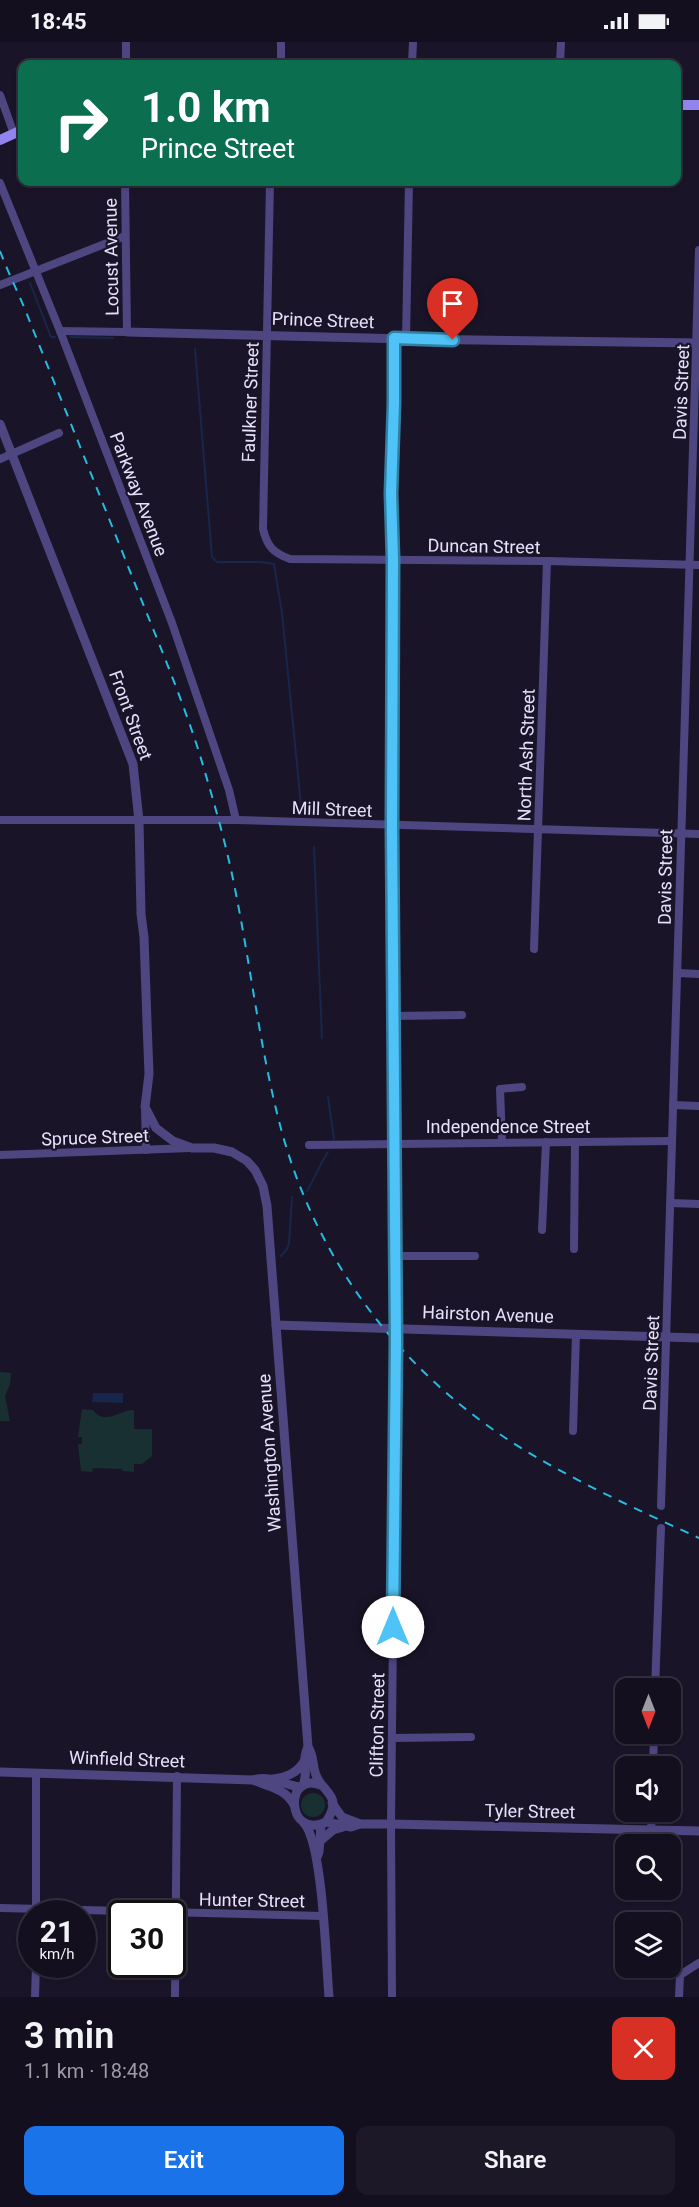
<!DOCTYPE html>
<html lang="en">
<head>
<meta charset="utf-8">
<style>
	:root { --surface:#140f1e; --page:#1d1827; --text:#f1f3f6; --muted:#9d9ca4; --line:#332f3c; --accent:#1a73e8 }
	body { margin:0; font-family:Roboto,sans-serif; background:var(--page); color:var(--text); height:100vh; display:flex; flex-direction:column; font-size:22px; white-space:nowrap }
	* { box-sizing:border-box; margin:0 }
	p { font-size:20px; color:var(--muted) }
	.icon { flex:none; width:33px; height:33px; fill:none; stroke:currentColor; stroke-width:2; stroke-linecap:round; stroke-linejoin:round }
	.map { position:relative; height:1955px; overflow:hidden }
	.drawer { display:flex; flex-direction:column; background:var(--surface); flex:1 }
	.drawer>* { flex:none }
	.top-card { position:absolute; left:18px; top:18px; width:663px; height:126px; border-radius:12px; box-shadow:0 2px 4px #0004,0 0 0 2px var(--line); background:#0b6e4f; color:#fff; overflow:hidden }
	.needle { width:39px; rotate:180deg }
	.buttons { position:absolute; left:615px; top:1636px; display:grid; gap:12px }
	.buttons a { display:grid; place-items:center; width:66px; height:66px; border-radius:12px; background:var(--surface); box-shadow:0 2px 4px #0004,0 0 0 2px var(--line); font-size:30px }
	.speed { position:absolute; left:18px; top:1858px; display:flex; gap:12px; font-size:30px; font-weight:700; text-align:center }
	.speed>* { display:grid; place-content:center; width:78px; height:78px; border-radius:50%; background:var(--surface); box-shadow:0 2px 4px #0004,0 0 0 2px var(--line); line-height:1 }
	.speed small { font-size:15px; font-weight:400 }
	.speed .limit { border:3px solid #111; border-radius:9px; background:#fff; color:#111 }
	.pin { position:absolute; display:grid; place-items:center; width:51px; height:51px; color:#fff; margin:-62px -26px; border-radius:50% 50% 50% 0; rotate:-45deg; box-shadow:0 0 6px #0007 }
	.pin .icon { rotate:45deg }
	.me { position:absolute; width:66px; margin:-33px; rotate:0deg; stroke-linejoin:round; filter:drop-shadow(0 0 4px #0008) }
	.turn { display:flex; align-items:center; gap:21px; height:126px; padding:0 24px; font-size:27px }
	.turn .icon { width:78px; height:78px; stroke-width:2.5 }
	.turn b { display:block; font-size:42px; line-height:51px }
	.round { display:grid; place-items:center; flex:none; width:63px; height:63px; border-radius:12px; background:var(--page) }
	.head { display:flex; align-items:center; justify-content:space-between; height:102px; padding:0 24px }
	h1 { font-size:36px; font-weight:600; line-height:45px }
	.primary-button { display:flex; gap:12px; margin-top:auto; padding:12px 24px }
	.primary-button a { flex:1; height:69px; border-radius:12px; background:var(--accent); color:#fff; font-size:24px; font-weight:600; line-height:69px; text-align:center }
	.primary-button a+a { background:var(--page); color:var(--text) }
	.status { display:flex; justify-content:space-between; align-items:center; height:42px; padding:0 30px; background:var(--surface); direction:ltr }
	.status svg { height:16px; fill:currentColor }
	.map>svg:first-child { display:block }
	.green { fill:#183031 }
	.water { fill:#17264a }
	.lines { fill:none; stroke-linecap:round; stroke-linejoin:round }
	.stream { stroke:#17264a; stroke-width:2 }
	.minor { stroke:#4e4681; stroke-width:8 }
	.tertiary { stroke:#4e4681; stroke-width:9 }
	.secondary { stroke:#9184ee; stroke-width:10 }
	.rail { stroke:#26bce0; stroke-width:2; stroke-dasharray:9 8; stroke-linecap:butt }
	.route-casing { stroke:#337fa1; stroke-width:15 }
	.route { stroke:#4fc3f7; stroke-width:10 }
	.labels { text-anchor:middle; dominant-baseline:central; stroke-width:4.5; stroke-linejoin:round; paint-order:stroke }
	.street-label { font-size:18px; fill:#e6e0fb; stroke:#1a1428 }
</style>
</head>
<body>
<div class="status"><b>18:45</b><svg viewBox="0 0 49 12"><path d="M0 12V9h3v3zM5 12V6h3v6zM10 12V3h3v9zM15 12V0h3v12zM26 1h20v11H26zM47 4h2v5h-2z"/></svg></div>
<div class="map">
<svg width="699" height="1955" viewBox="0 0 699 1955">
	<rect width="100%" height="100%" fill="#1a1428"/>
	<g class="green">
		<path d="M0 1330 11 1331 10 1342 5 1354 10 1379H0Z"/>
		<path d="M82 1367 93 1368C104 1384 120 1368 134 1368V1387H152V1414L142 1422H134V1430L123 1429 122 1427 93 1426 92 1430 81 1429 78 1402H82V1395H78Z"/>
		<circle cx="313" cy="1763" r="12"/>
	</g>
	<path class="water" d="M93 1351H123V1361L92 1360Z"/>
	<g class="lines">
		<g class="stream">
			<path d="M30 241 51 295H55"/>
			<path d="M70 295 113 296"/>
			<path d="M195 307 212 515 217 520H261L274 522 282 571 302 773"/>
			<path d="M314 805 322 996"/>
			<path d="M328 1055 334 1097"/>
			<path d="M307 1149C315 1136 320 1122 328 1110"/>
			<path d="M281 1214 287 1207 289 1201 292 1155"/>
		</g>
		<g class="minor">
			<path d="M126 22V0"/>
			<path d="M281 22V0"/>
			<path d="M412 22 413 0"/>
			<path d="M560 22 561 0"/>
			<path d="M0 53 14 92"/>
			<path d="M270 140 263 487C267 504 273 511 290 517L547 519 699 523"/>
			<path d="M0 141 60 289 172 581 229 748 236 778"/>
			<path d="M0 243 125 194"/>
			<path d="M60 289 127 290 125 140"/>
			<path d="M406 297 409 140"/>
			<path d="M0 417 59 391"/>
			<path d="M0 778H236L699 792"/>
			<path d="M534 907 547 519"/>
			<path d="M678 931 699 932"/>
			<path d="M394 974 462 973"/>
			<path d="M673 1063 699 1064"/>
			<path d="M145 1066 146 1108"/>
			<path d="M502 1100 500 1047 522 1045"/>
			<path d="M309 1103 672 1099"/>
			<path d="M0 1113 190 1106"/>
			<path d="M671 1161 699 1162"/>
			<path d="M542 1188 546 1100"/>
			<path d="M574 1207 575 1100"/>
			<path d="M395 1214H475"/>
			<path d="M573 1389 576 1292"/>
			<path d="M661 1464 699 208"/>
			<path d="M655 1647 661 1486"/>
			<path d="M392 1696 471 1695"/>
			<path d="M653 1725 654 1692"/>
			<path d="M651 1788 652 1770"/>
			<path d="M0 1866 323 1874"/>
			<path d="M36 1872V1731"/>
			<path d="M35 1955 36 1923"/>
			<path d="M175 1955 177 1734"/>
			<path d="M392 1955 391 1782 396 1301 392 784 393 517 391 451 394 296"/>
			<path d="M679 1955 680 1933 699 1921"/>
		</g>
		<g class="tertiary">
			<path d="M127 290 406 297 699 301"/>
			<path d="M0 382 133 722 139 779 141 872 144 895 147 980 149 1032 145 1065 156 1086 173 1099 192 1106H214L232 1110 247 1119 255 1128 263 1144 267 1164 308 1705C314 1713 312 1723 316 1733 323 1752 344 1753 326 1780 286 1799 283 1726 323 1744"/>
			<path d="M276 1283 699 1296"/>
			<path d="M0 1730 253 1738C270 1733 282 1742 299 1745"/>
			<path d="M273 1737C287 1735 298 1731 305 1718"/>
			<path d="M253 1738C269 1745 285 1746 294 1763"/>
			<path d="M303 1743C309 1730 301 1717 308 1705"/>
			<path d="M332 1761 342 1775 360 1782"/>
			<path d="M326 1780 351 1785 360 1782H391L699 1789"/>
			<path d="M304 1781C323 1802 326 1921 329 1955"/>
			<path d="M320 1799 333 1788 343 1785"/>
			<path d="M317 1815 319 1810 321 1783"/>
		</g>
		<g class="secondary">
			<path d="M676 63H699"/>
			<path d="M0 98 22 88"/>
		</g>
		<path class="rail" d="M0 209C9 233 21 256 30 280 66 370 103 461 139 552 160 604 182 657 199 710 213 757 227 804 236 852 252 932 261 1015 283 1094 318 1219 399 1326 507 1397 565 1435 636 1467 699 1496"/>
	</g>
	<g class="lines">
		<defs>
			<path id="route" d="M393 1585 396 1301 392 784 393 517 391 451 394 361V296L453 298"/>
		</defs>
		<use href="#route" class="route-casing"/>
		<use href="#route" class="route"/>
	</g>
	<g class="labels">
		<g class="street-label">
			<text transform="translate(111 215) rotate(-91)">Locust Avenue</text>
			<text transform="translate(323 278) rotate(2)">Prince Street</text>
			<text transform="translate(681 350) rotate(-88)">Davis Street</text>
			<text transform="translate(250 360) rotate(-88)">Faulkner Street</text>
			<text transform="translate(139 452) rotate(69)">Parkway Avenue</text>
			<text transform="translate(484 504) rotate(1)">Duncan Street</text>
			<text transform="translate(131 673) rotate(70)">Front Street</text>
			<text transform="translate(526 713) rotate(-88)">North Ash Street</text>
			<text transform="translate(332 767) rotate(2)">Mill Street</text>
			<text transform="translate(665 835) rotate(-89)">Davis Street</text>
			<text x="508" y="1084">Independence Street</text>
			<text transform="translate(95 1095) rotate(-2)">Spruce Street</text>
			<text transform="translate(488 1272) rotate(2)">Hairston Avenue</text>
			<text transform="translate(651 1321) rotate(-88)">Davis Street</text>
			<text transform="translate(269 1411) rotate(-94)">Washington Avenue</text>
			<text transform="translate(377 1683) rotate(-89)">Clifton Street</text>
			<text transform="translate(127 1717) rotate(2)">Winfield Street</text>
			<text transform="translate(530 1769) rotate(1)">Tyler Street</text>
			<text transform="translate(252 1858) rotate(1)">Hunter Street</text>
		</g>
	</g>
</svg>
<div class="buttons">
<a><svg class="needle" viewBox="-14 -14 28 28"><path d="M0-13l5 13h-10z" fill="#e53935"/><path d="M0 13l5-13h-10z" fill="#9d9ca4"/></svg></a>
<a><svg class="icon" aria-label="sound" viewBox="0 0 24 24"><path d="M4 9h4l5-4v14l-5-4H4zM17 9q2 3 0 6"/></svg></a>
<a><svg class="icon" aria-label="search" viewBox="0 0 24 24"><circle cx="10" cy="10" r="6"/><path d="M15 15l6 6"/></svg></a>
<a><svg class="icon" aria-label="layers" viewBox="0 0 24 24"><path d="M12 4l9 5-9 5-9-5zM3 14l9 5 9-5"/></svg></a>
</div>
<div class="speed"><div>21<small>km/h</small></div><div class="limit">30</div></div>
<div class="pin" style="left:453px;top:298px;background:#d93025"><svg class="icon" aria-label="arrive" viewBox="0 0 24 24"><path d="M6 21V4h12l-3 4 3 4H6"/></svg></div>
<svg class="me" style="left:393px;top:1585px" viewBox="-20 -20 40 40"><circle r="19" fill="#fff"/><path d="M0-13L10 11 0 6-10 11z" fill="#4fc3f7"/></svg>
<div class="top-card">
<div class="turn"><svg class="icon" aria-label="right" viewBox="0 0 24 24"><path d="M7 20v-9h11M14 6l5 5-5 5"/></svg><div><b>1.0 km</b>Prince Street</div></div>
</div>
</div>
<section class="drawer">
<div class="head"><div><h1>3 min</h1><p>1.1 km · 18:48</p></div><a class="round" style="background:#d93025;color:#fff"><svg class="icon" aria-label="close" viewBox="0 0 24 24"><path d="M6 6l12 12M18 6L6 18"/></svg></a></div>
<div class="primary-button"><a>Exit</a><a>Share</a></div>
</section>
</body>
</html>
